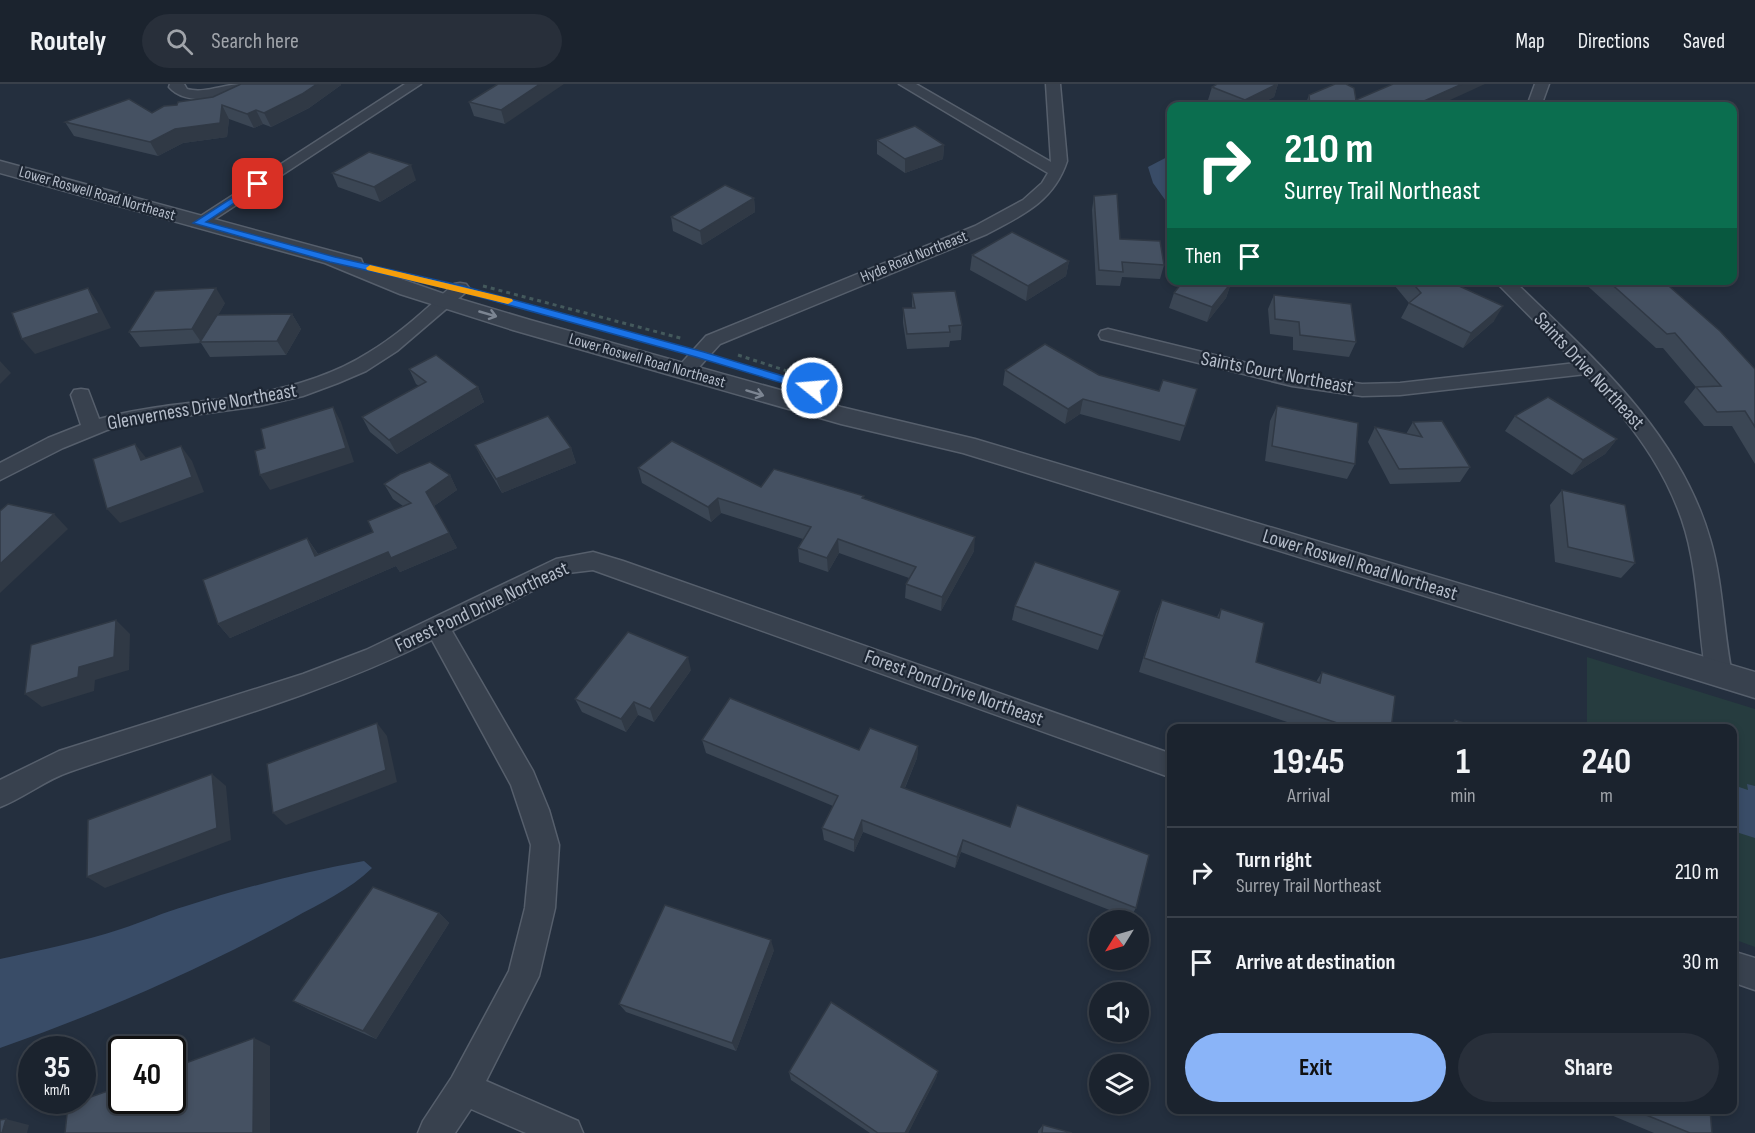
<!DOCTYPE html>
<html lang="en">
<head>
<meta charset="utf-8">
<style>
	:root { --surface:#1b232e; --page:#282f3a; --text:#f1f3f6; --muted:#a0a4aa; --line:#39404a; --accent:#8ab4f8 }
	body { margin:0; font-family:"Sofia Sans Condensed",sans-serif; background:var(--page); color:var(--text); height:100vh; display:flex; flex-direction:column; font-size:22px; white-space:nowrap }
	* { box-sizing:border-box; margin:0 }
	p { font-size:20px; color:var(--muted) }
	.icon { flex:none; width:33px; height:33px; fill:none; stroke:currentColor; stroke-width:2; stroke-linecap:round; stroke-linejoin:round }
	.map { position:relative; flex:1; overflow:hidden }
	.sheet { position:absolute; left:1167px; top:640px; width:570px; height:390px; display:flex; flex-direction:column; background:var(--surface); border-radius:12px; box-shadow:0 3px 9px #0003,0 0 0 2px var(--line) }
	.sheet>* { flex:none }
	.top-card { position:absolute; left:1167px; top:18px; width:570px; height:183px; border-radius:12px; box-shadow:0 3px 9px #0003,0 0 0 2px var(--line); background:#0b6e4f; color:#fff; overflow:hidden }
	.needle { width:39px; rotate:233deg }
	.buttons { position:absolute; left:1089px; top:826px; display:grid; gap:12px }
	.buttons a { display:grid; place-items:center; width:60px; height:60px; border-radius:50%; background:var(--surface); box-shadow:0 3px 9px #0003,0 0 0 2px var(--line); font-size:30px }
	.speed { position:absolute; left:18px; top:952px; display:flex; gap:12px; font-size:30px; font-weight:700; text-align:center }
	.speed>* { display:grid; place-content:center; width:78px; height:78px; border-radius:50%; background:var(--surface); box-shadow:0 3px 9px #0003,0 0 0 2px var(--line); line-height:1 }
	.speed small { font-size:15px; font-weight:400 }
	.speed .limit { border:3px solid #111; border-radius:9px; background:#fff; color:#111 }
	.pin { position:absolute; display:grid; place-items:center; width:51px; height:51px; color:#fff; margin:-26px; border-radius:12px; box-shadow:0 3px 9px #0006 }
	.me { position:absolute; width:66px; margin:-33px; rotate:287deg; stroke-linejoin:round; filter:drop-shadow(0 0 4px #0008) }
	.turn { display:flex; align-items:center; gap:21px; height:126px; padding:0 18px; font-size:27px }
	.turn .icon { width:78px; height:78px; stroke-width:2.5 }
	.turn b { display:block; font-size:42px; line-height:51px }
	.then { display:flex; align-items:center; height:57px; padding:0 18px; background:#0003; gap:12px; font-size:22px }
	.eta { display:flex; justify-content:space-evenly; align-items:center; height:102px; text-align:center }
	.eta b { font-size:36px; font-weight:700; line-height:42px }
	.cta { display:flex; gap:12px; margin-top:auto; padding:12px 18px }
	.cta a { flex:1; height:69px; border-radius:36px; background:var(--accent); color:#111; font-size:24px; font-weight:700; line-height:69px; text-align:center }
	.cta a+a { background:var(--page); color:var(--text) }
	ul { padding:0; list-style:none }
	li { display:flex; align-items:center; gap:18px; height:90px; padding:0 18px; border-top:2px solid var(--line) }
	li div { flex:1 }
	li b { display:block; font-size:22px }
	li em { font-style:normal }
	header { display:flex; align-items:center; gap:36px; box-sizing:border-box; height:84px; padding:0 30px; background:var(--surface); border-bottom:2px solid var(--line) }
	header strong { font-size:28px }
	nav { display:flex; gap:33px; margin-inline-start:auto; font-size:21px }
	.search { width:420px; height:54px; background:var(--page); display:flex; align-items:center; gap:15px; box-sizing:border-box; padding:0 21px; border-radius:33px; color:var(--muted); font-size:22px }
	.map>svg:first-child { display:block }
	.green { fill:#263c3f }
	.water { fill:#394c67 }
	.lines { fill:none; stroke-linecap:round; stroke-linejoin:round }
	.minor-casing { stroke:#565f6c; stroke-width:3 }
	.tertiary-casing { stroke:#565f6c; stroke-width:3 }
	.path { stroke:#44595c; stroke-width:3; stroke-dasharray:4 4; stroke-linecap:butt }
	.minor { fill:#38414e; fill-rule:evenodd }
	.tertiary { fill:#38414e; fill-rule:evenodd }
	.wall { fill:#3b4654 }
	.shaded-wall { fill:#303945 }
	.building { fill:#455162; stroke:#303945; stroke-width:1.5 }
	.oneway { stroke:#7c8592 }
	.route { fill:#1a73e8; stroke:#114b97; stroke-width:1.5 }
	.slow { fill:#f59e0b }
	.labels { text-anchor:middle; dominant-baseline:central; stroke-width:4.5; stroke-linejoin:round; paint-order:stroke }
	.far-street-label { font-size:16px; fill:#b4bcc9; stroke:#1d2633 }
	.street-label { font-size:20px; fill:#b4bcc9; stroke:#1d2633 }
</style>
</head>
<body>
<header>
<strong>Routely</strong>
<div class="search"><svg class="icon" aria-label="search" viewBox="0 0 24 24"><circle cx="10" cy="10" r="6"/><path d="M15 15l6 6"/></svg>Search here</div>
<nav><a>Map</a><a>Directions</a><a>Saved</a></nav>
</header>
<div class="map">
<svg width="1755" height="1049" viewBox="0 0 1755 1049">
	<rect width="100%" height="100%" fill="#242f3e"/>
	<path class="green" d="M1587 573 1755 625V863L1733 855 1732 645H1587Z"/>
	<g class="water">
		<path d="M1171 71V70V124L1153 99 1148 83Z"/>
		<path d="M1747 700 1755 702V754L1733 747V701L1748 706Z"/>
		<path d="M364 777 372 784C350 806 320 819 292 835 199 886 100 929 0 964V875C41 866 81 858 121 845 143 838 164 828 186 822 245 803 304 788 364 777Z"/>
	</g>
	<g class="lines">
		<defs>
			<g id="minor">
				<path d="M170 0H184L187 5C205 10 224 0 243 0 227 17 185 22 169 3Z"/>
				<path d="M405 0H421L204 142H192L190 139Z"/>
				<path d="M899 0H916L1051 78 1046 0H1060L1067 77C1054 117 1023 131 987 150L720 260 692 291H678L675 287 678 283 706 252 975 142 1023 116 1042 99 1048 89Z"/>
				<path d="M1535 0H1549L1541 22H1527Z"/>
				<path d="M1494 196H1513C1591 272 1679 347 1710 455 1723 498 1723 545 1732 590L1728 597 1719 600 1710 597 1706 590C1699 551 1699 510 1691 471 1678 399 1634 342 1586 290L1400 311 1362 312 1292 302 1101 255 1099 251 1101 247 1108 245 1292 290 1362 300 1400 299 1576 279Z"/>
				<path d="M460 199 466 200 469 204 466 208 397 267 366 287 338 299 303 312 259 322 148 337 107 346 63 364 0 396V379L48 354 81 341 71 311 74 306 81 305 88 306 99 335C142 323 186 320 230 314 278 307 327 295 368 269 400 250 427 224 454 200Z"/>
				<path d="M593 468 623 477 1172 670V694L593 486 568 489 452 547 533 687 549 726 559 761 555 824 539 892 486 997 578 1037 583 1049H526L471 1025 455 1049H418L423 1037 452 993 509 887 525 824 531 761 511 701 432 556C313 615 193 645 69 688 45 696 24 714 0 723V696L59 667 303 590 366 566 556 475Z"/>
				<path d="M1732 867 1755 874V906L1732 898Z"/>
			</g>
			<path id="tertiary" d="M0 77 361 175 363 180 378 187 453 213 530 236 841 323 975 355 1755 588V614L963 369 841 340 513 246 400 210 325 179 0 89Z"/>
		</defs>
		<use href="#minor" class="minor-casing"/>
		<use href="#tertiary" class="tertiary-casing"/>
		<g class="path">
			<path d="M483 202 684 255"/>
			<path d="M738 271 833 302"/>
		</g>
		<use href="#minor" class="minor"/>
		<use href="#tertiary" class="tertiary"/>
	</g>
	<g class="wall">
		<path d="M241 0H341V1L309 24 271 43 263 40 254 44 229 35 227 53 183 59 158 72 74 52 65 38 152 29 177 21 213 13Z"/>
		<path d="M498 0 505 40 474 32 469 18Z"/>
		<path d="M1278 0 1274 13 1256 22H1223L1208 16 1212 3Z"/>
		<path d="M1309 11 1356 16 1437 22H1305Z"/>
		<path d="M877 56 944 61 943 75 905 89 877 70Z"/>
		<path d="M332 89 416 96 380 118 338 103Z"/>
		<path d="M1094 112 1120 155 1164 181 1160 195 1122 193 1120 202 1096 201 1092 126Z"/>
		<path d="M754 114 755 128 702 161 673 147 671 133Z"/>
		<path d="M972 171 1069 177 1066 192 1026 217 970 186Z"/>
		<path d="M1390 196H1446L1494 237 1463 264 1401 234 1409 219Z"/>
		<path d="M1581 196H1662L1755 285V380L1732 342H1704L1684 318 1696 303 1663 264H1656Z"/>
		<path d="M1231 199 1226 214 1207 238 1169 224 1174 209Z"/>
		<path d="M912 209 962 241 961 256 950 257 949 263 907 265 903 239V224H912Z"/>
		<path d="M1274 211 1356 258 1349 273 1293 266V253L1270 250 1268 225Z"/>
		<path d="M225 219 218 231 292 230 301 245 286 271 210 273 201 259 140 263 129 248Z"/>
		<path d="M409 285 478 303 484 318 397 370 370 348 362 333 419 302 416 300Z"/>
		<path d="M1005 286 1099 291 1159 307 1197 305 1180 357 1080 330 1065 340 1003 301Z"/>
		<path d="M1277 322 1355 380 1347 395 1265 377 1270 337Z"/>
		<path d="M1515 332 1617 355 1605 370 1572 391 1505 347Z"/>
		<path d="M1413 338 1470 383 1460 398 1390 400 1368 358 1375 343 1406 350Z"/>
		<path d="M475 361 571 364 576 379 502 409 482 375Z"/>
		<path d="M638 384 761 403 864 415 974 467 941 527 905 514 906 500 909 494 839 469 828 488 799 478 798 464 803 455 721 429 711 438 642 399Z"/>
		<path d="M450 391 457 406 434 422 457 464 400 488 396 482 230 554 218 540 307 454 318 470 373 448 403 422 393 415 384 400Z"/>
		<path d="M1562 406 1635 479 1621 494 1555 478 1550 421Z"/>
		<path d="M1162 516 1217 533 1221 525 1256 578 1316 598 1322 588 1391 645H1308L1139 588 1156 530Z"/>
		<path d="M1115 521 1098 566 1012 536 1015 522Z"/>
		<path d="M691 586 654 638 638 631 626 648 582 628 575 615Z"/>
		<path d="M1455 636 1482 645H1447Z"/>
		<path d="M1491 639 1509 645H1486Z"/>
		<path d="M702 656 859 666 918 662 917 674 905 704 1136 824 1130 834 961 768 955 784 863 748 854 768 824 756 822 744 833 722 706 669Z"/>
		<path d="M439 829 449 839 376 955 308 925 293 917Z"/>
		<path d="M774 866 736 967 626 928 619 920Z"/>
		<path d="M938 987 936 994 908 1049H870L791 996 789 988Z"/>
		<path d="M1599 1026H1710L1712 1049H1654Z"/>
		<path d="M1043 1041 1072 1049H1038V1047Z"/>
	</g>
	<g class="shaded-wall">
		<path d="M317 0H341V1L309 24 271 43 264 29Z"/>
		<path d="M540 0H564L505 40 501 26Z"/>
		<path d="M1278 0 1274 13 1256 22H1243L1245 16Z"/>
		<path d="M1462 0H1485L1437 22H1413Z"/>
		<path d="M222 21 229 35 227 53 183 59 158 72 150 58Z"/>
		<path d="M256 26 263 40 254 44 247 30Z"/>
		<path d="M944 61 943 75 905 89V75Z"/>
		<path d="M411 81 416 96 380 118 374 103Z"/>
		<path d="M754 114 755 128 702 161 700 147Z"/>
		<path d="M1069 177 1066 192 1026 217 1028 202Z"/>
		<path d="M1231 199 1226 214 1207 238 1212 223Z"/>
		<path d="M88 204 98 219 111 244 35 270 22 255Z"/>
		<path d="M216 204 225 219 203 258H201L192 245Z"/>
		<path d="M1503 222 1494 237 1463 264 1471 249Z"/>
		<path d="M292 230 301 245 286 271 277 257Z"/>
		<path d="M0 277 11 289 0 300Z"/>
		<path d="M478 303 484 318 397 370 389 356Z"/>
		<path d="M1083 315 1080 330 1065 340 1068 325Z"/>
		<path d="M333 323 341 338 354 378 270 406 260 391Z"/>
		<path d="M1617 355 1605 370 1572 391 1583 376Z"/>
		<path d="M135 360 147 375 141 376Z"/>
		<path d="M181 362 192 377 204 408 120 439 107 425Z"/>
		<path d="M571 364 576 379 502 409 496 395Z"/>
		<path d="M450 391 457 406 434 422 426 408Z"/>
		<path d="M718 414 721 429 711 438 708 423Z"/>
		<path d="M54 430 68 445 0 509V480Z"/>
		<path d="M449 449 457 464 400 488 396 482 230 554 218 540 388 468Z"/>
		<path d="M975 453 974 467 941 527 942 513Z"/>
		<path d="M307 454 317 469 325 486 315 472Z"/>
		<path d="M838 455 839 469 828 488 827 474Z"/>
		<path d="M116 536 130 550 129 586 95 596 94 607 42 623 25 610 79 583Z"/>
		<path d="M688 573 691 586 654 638 650 625Z"/>
		<path d="M634 618 638 631 626 648 621 635Z"/>
		<path d="M377 639 387 652 397 698 286 741 273 729Z"/>
		<path d="M918 662 917 674 900 715 901 703Z"/>
		<path d="M212 690 226 702 231 756 105 804 87 793Z"/>
		<path d="M862 736 863 748 854 768V756Z"/>
		<path d="M963 756 961 768 955 784 957 773Z"/>
		<path d="M439 829 449 839 376 955 363 947Z"/>
		<path d="M771 856 774 866 736 967 732 959Z"/>
		<path d="M254 954 270 962V1049H253Z"/>
		<path d="M938 987 936 994 908 1049H905Z"/>
		<path d="M6 1035 29 1041 27 1049H2Z"/>
	</g>
	<g class="building">
		<path d="M241 0H317L302 10 264 29 256 26 247 30 222 21 220 39 175 45 150 58 65 38 129 15 152 29 164 22 177 21 178 18 213 13Z"/>
		<path d="M498 0H540L501 26 469 18Z"/>
		<path d="M1217 0H1277L1245 16 1212 3Z"/>
		<path d="M1335 0H1346L1354 4 1356 16 1393 0H1462L1413 22H1371L1356 16 1358 22H1310L1309 11Z"/>
		<path d="M915 42 944 61 905 75 877 56Z"/>
		<path d="M369 68 411 81 374 103 332 89Z"/>
		<path d="M725 101 754 114 700 147 671 133Z"/>
		<path d="M1117 110 1120 155 1160 157 1164 181 1122 178 1123 188 1099 186 1094 112Z"/>
		<path d="M1012 148 1069 177 1028 202 972 171Z"/>
		<path d="M1184 196H1224L1231 199 1212 223 1174 209Z"/>
		<path d="M1410 196H1446L1503 222 1471 249 1409 219 1421 209Z"/>
		<path d="M1607 196H1662L1720 247 1755 285V343L1745 327 1717 328 1696 303 1721 302 1675 249 1667 250Z"/>
		<path d="M88 204 99 229 22 255 12 229Z"/>
		<path d="M216 204 192 245 129 248 155 207Z"/>
		<path d="M955 207 962 241 949 242 950 248 907 250 903 224H915L912 209Z"/>
		<path d="M1274 211 1351 220 1356 258 1300 251 1299 238 1275 235Z"/>
		<path d="M292 230 277 257 200 258 217 231Z"/>
		<path d="M1045 260 1099 291 1159 307 1163 296 1197 305 1185 342 1083 315 1068 325 1005 286Z"/>
		<path d="M436 271 478 303 389 356 362 333 426 298 409 285Z"/>
		<path d="M1548 313 1617 355 1583 376 1515 332Z"/>
		<path d="M1277 322 1358 339 1355 380 1272 362Z"/>
		<path d="M333 323 346 364 260 391 255 367 265 364 261 345Z"/>
		<path d="M548 332 571 364 496 395 475 361Z"/>
		<path d="M1442 337 1470 383 1399 385 1375 343 1422 353 1413 338Z"/>
		<path d="M672 357 761 403 774 385 864 412 862 414 975 453 942 513 906 500 916 483 838 455 827 474 798 464 811 443 718 414 708 423 638 384Z"/>
		<path d="M135 360 141 376 181 362 192 393 107 425 93 375Z"/>
		<path d="M430 378 450 391 426 408 449 449 391 474 388 468 218 540 203 496 307 454 315 472 373 448 368 437 411 419 384 400 400 390Z"/>
		<path d="M1562 406 1625 421 1635 479 1568 463Z"/>
		<path d="M8 420 54 430 0 480V427Z"/>
		<path d="M1035 478 1120 507 1103 552 1015 522Z"/>
		<path d="M1162 516 1219 534 1221 525 1264 539 1256 578 1320 599 1322 588 1395 612 1391 645H1355L1144 574Z"/>
		<path d="M116 536 114 573 79 583 78 593 25 610 31 561Z"/>
		<path d="M628 548 688 573 650 625 634 618 621 635 575 615Z"/>
		<path d="M730 614 859 666 870 644 918 662 901 703 1010 743 1017 721 1149 771 1136 824 963 756 957 773 862 736 854 756 822 744 838 712 702 656Z"/>
		<path d="M1455 636 1482 645H1454Z"/>
		<path d="M377 639 386 686 273 729 267 680Z"/>
		<path d="M1491 639 1509 645H1491Z"/>
		<path d="M212 690 217 744 87 793 88 736Z"/>
		<path d="M373 803 439 829 363 947 293 917Z"/>
		<path d="M665 821 771 856 732 959 619 920Z"/>
		<path d="M831 918 938 987 905 1049H878L789 988Z"/>
		<path d="M254 954 253 1049H65L68 1021 82 1017V1016L122 1002V1017H172V984Z"/>
		<path d="M1634 1026H1710L1712 1049H1690Z"/>
		<path d="M6 1035 2 1049H0V1036Z"/>
		<path d="M1043 1041 1072 1049H1042Z"/>
	</g>
	<defs><path id="oneway-shaft" d="M-6 0H5M1.5-3L5.5 0L1.5 3" fill="none" stroke-width="1.6" stroke-linecap="round" stroke-linejoin="round" transform="scale(1.5)"/></defs>
	<g class="oneway">
		<use href="#oneway-shaft" transform="translate(488 230) rotate(16)"/>
		<use href="#oneway-shaft" transform="translate(755 309) rotate(17)"/>
	</g>
	<path class="route" d="M255 99 263 100 206 138 335 173 463 202 704 268 816 302 818 304 812 308 696 273 458 207 330 178 193 139Z"/>
	<path class="slow" d="M370 181 512 215 513 217 508 220 367 186 366 184Z"/>
	<g class="labels">
		<g class="far-street-label">
			<text transform="translate(97 110) rotate(16)">Lower Roswell Road Northeast</text>
			<text transform="translate(914 173) rotate(-22)">Hyde Road Northeast</text>
			<text transform="translate(647 277) rotate(16)">Lower Roswell Road Northeast</text>
		</g>
		<g class="street-label">
			<text transform="translate(1589 287) rotate(47)">Saints Drive Northeast</text>
			<text transform="translate(1277 289) rotate(11)">Saints Court Northeast</text>
			<text transform="translate(202 323) rotate(-10)">Glenverness Drive Northeast</text>
			<text transform="translate(1360 481) rotate(17)">Lower Roswell Road Northeast</text>
			<text transform="translate(482 523) rotate(-25)">Forest Pond Drive Northeast</text>
			<text transform="translate(954 604) rotate(20)">Forest Pond Drive Northeast</text>
		</g>
	</g>
</svg>
<div class="buttons">
<a><svg class="needle" viewBox="-14 -14 28 28"><path d="M0-13l5 13h-10z" fill="#e53935"/><path d="M0 13l5-13h-10z" fill="#a0a4aa"/></svg></a>
<a><svg class="icon" aria-label="sound" viewBox="0 0 24 24"><path d="M4 9h4l5-4v14l-5-4H4zM17 9q2 3 0 6"/></svg></a>
<a><svg class="icon" aria-label="layers" viewBox="0 0 24 24"><path d="M12 4l9 5-9 5-9-5zM3 14l9 5 9-5"/></svg></a>
</div>
<div class="speed"><div>35<small>km/h</small></div><div class="limit">40</div></div>
<div class="pin" style="left:258px;top:100px;background:#d93025"><svg class="icon" aria-label="arrive" viewBox="0 0 24 24"><path d="M6 21V4h12l-3 4 3 4H6"/></svg></div>
<svg class="me" style="left:812px;top:304px" viewBox="-20 -20 40 40"><circle r="17" fill="#1a73e8" stroke="#fff" stroke-width="3"/><path d="M0-11L8 9 0 5-8 9z" fill="#fff"/></svg>
<div class="top-card">
<div class="turn"><svg class="icon" aria-label="right" viewBox="0 0 24 24"><path d="M7 20v-9h11M14 6l5 5-5 5"/></svg><div><b>210 m</b>Surrey Trail Northeast</div></div>
<div class="then">Then<svg class="icon" aria-label="arrive" viewBox="0 0 24 24"><path d="M6 21V4h12l-3 4 3 4H6"/></svg></div>
</div>
<section class="sheet">
<div class="eta">
<div><b>19:45</b><p>Arrival</p></div>
<div><b>1</b><p>min</p></div>
<div><b>240</b><p>m</p></div>
</div>
<ul>
<li><svg class="icon" aria-label="right" viewBox="0 0 24 24"><path d="M7 20v-9h11M14 6l5 5-5 5"/></svg><div><b>Turn right</b><p>Surrey Trail Northeast</p></div><em>210 m</em></li>
<li><svg class="icon" aria-label="arrive" viewBox="0 0 24 24"><path d="M6 21V4h12l-3 4 3 4H6"/></svg><div><b>Arrive at destination</b></div><em>30 m</em></li>
</ul>
<div class="cta"><a>Exit</a><a>Share</a></div>
</section>
</div>
</body>
</html>
